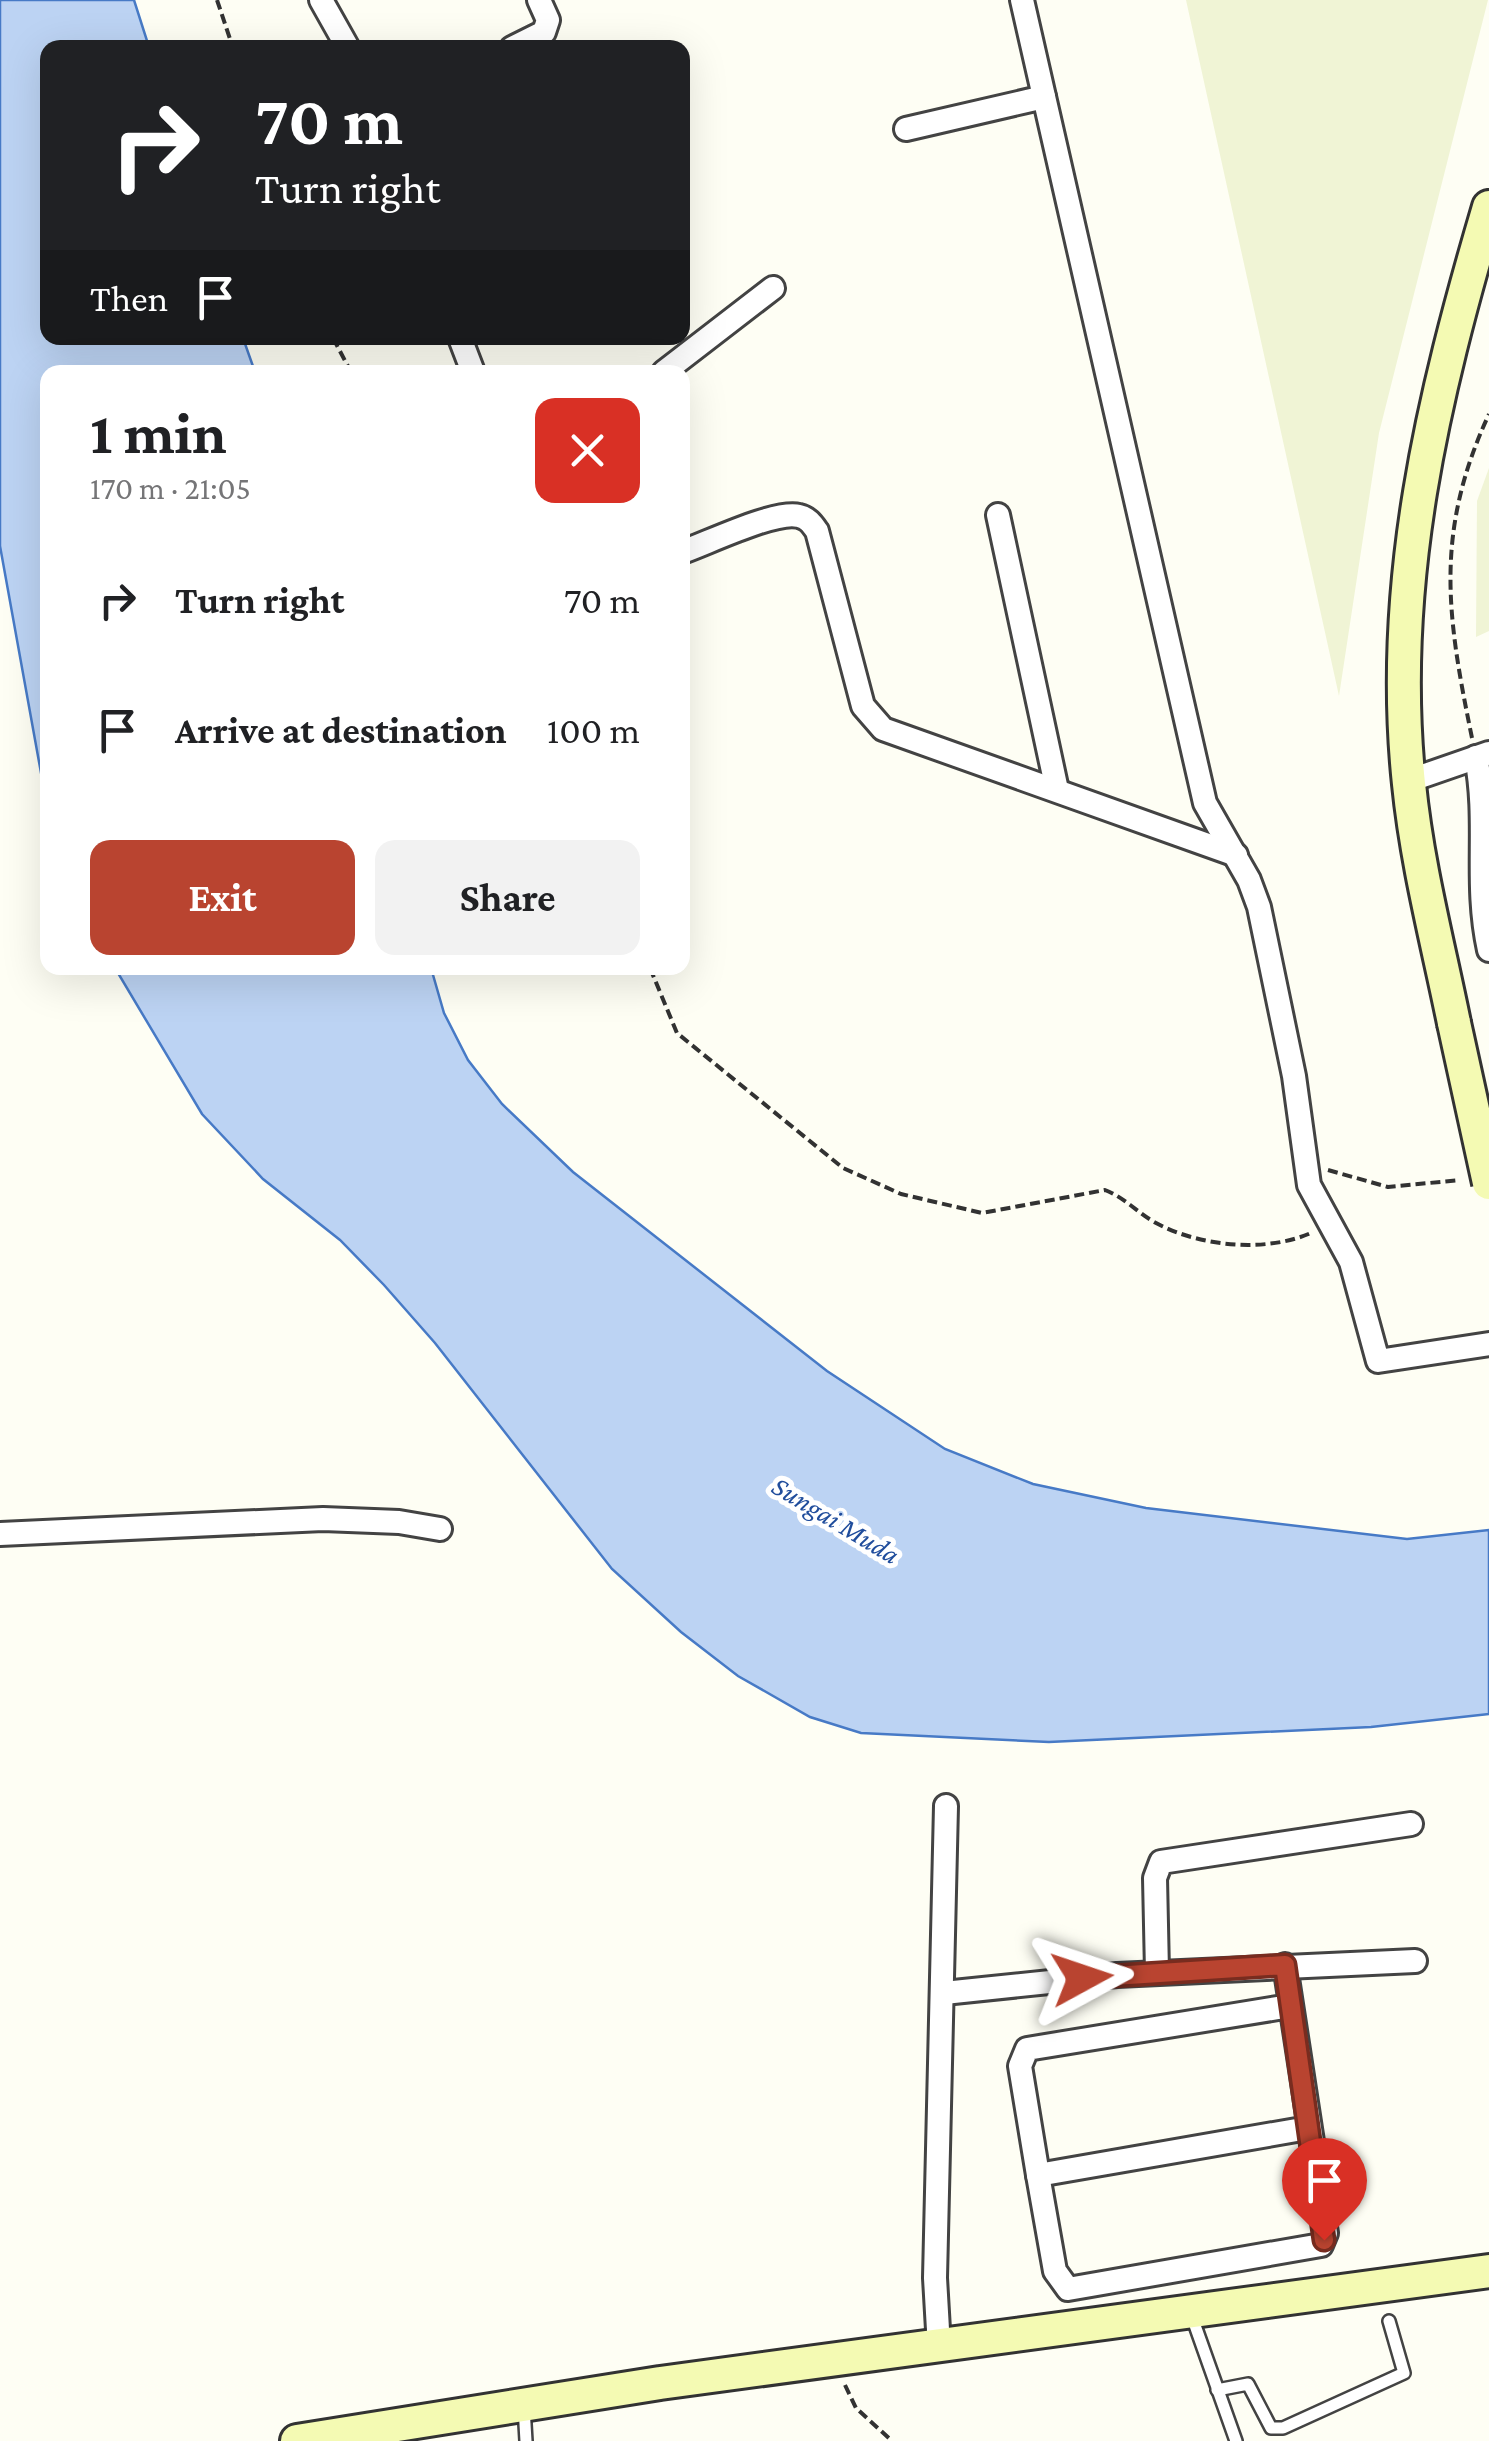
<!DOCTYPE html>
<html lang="en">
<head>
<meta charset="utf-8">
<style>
	:root { --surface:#fff; --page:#f2f2f2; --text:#202124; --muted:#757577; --accent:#b94430 }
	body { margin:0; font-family:"Crimson Pro",serif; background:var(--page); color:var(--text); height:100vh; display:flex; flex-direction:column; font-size:38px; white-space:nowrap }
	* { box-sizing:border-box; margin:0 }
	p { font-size:32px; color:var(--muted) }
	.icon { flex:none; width:55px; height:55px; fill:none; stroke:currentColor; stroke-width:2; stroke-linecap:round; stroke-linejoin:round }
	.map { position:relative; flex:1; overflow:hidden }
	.panel { position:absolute; left:40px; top:365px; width:650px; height:610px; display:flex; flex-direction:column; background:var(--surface); border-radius:20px; box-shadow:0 10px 40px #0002 }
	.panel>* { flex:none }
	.top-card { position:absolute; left:40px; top:40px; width:650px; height:305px; border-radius:20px; box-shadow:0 10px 40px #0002; background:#202124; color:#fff; overflow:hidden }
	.pin { position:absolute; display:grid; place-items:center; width:85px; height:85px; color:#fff; margin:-102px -42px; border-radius:50% 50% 50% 0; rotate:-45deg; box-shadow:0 0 10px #0007 }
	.pin .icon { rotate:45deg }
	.me { position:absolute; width:110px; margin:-55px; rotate:85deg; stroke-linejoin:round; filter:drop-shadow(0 0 8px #0008) }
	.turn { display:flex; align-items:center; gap:35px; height:210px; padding:0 50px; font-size:45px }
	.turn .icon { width:130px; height:130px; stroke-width:2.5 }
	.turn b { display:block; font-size:70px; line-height:85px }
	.then { display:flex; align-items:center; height:95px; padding:0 50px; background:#0003; gap:20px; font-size:38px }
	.round { display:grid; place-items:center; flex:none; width:105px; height:105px; border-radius:20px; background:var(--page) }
	.summary { display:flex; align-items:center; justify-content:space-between; height:170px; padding:0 50px }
	h1 { font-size:60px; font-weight:700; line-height:75px }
	.button { display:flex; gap:20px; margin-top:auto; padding:20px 50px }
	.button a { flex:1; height:115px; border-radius:20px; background:var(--accent); color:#fff; font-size:40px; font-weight:700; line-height:115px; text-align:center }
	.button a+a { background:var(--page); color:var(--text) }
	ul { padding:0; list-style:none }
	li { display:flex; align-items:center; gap:30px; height:130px; padding:0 50px }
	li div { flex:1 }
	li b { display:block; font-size:38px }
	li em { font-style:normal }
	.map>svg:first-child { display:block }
	.farmland { fill:#f0f4d5 }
	.water { fill:#bcd3f3; stroke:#477ac6; stroke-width:2.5 }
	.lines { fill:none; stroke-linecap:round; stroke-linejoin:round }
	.lane-casing { stroke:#434343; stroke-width:16 }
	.street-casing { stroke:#434343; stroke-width:28 }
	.secondary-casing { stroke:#323232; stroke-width:38 }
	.path { stroke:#323232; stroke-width:4; stroke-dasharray:10 5; stroke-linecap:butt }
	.lane { stroke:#fff; stroke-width:11 }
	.street { stroke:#fff; stroke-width:22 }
	.secondary { stroke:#f4fab3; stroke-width:32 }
	.secondary-bridge-casing { stroke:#323232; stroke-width:38; stroke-linecap:butt }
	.secondary-bridge { stroke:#f4fab3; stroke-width:32 }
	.route-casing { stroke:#782c1f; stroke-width:25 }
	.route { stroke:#b94430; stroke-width:18 }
	.labels { text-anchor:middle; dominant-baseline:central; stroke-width:10; stroke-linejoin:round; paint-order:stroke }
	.water-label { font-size:28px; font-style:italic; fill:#204d9c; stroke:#fff }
</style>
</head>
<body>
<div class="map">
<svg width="1489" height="2441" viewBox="0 0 1489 2441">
	<rect width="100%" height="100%" fill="#fefef4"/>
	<g class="farmland">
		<path d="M1186 0H1488L1379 433 1339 696Z"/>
		<path d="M1489 468V631L1476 637 1477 501Z"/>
	</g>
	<g class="water">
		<path d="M0 0H134L149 47 48 48V338H243L255 372H48L47 806 0 546Z"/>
		<path d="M115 968H431L444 1013 468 1060 502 1104 573 1172 827 1371 945 1449 1033 1484 1146 1508 1407 1539 1489 1530V1714L1371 1727 1049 1742 861 1733 810 1717 738 1676 681 1632 612 1569 435 1343 384 1285 340 1240 263 1179 202 1114Z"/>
	</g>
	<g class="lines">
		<defs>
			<g id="lane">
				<path d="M1191 2314 1236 2441"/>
				<path d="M1217 2390 1248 2384 1271 2428H1283L1404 2373 1389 2321"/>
				<path d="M524 2407 526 2441"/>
			</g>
			<g id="street">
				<path d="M321 0 348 48"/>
				<path d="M1022 0 1205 803 1249 880 1259 907 1294 1076 1309 1185 1351 1262 1378 1361 1489 1344"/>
				<path d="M512 48 544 32 548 20 539 0"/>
				<path d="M906 129 1044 97"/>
				<path d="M460 338 473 372"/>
				<path d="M664 372 773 288"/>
				<path d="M998 515 1057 790"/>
				<path d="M682 552C708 543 775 510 799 516 808 518 812 524 817 531L863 706 883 729 1236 855"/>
				<path d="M1476 757C1489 824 1474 881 1489 950"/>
				<path d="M1408 781 1489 753"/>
				<path d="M0 1534 323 1519 399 1522 440 1529"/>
				<path d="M1285 1965 1326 2233 1321 2245 1068 2289 1055 2271 1038 2175 1020 2066 1027 2049 1290 2006"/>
				<path d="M1157 1972 1155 1878 1161 1862 1411 1824"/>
				<path d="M944 1993 1117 1975 1415 1961"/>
				<path d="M1038 2175 1308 2128"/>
				<path d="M939 2347 935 2278 946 1806"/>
			</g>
			<g id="secondary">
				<path d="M1454 1023C1438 944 1417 865 1409 784 1388 584 1433 397 1489 207"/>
				<path d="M297 2441 660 2383 1489 2271"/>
			</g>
		</defs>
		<use href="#lane" class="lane-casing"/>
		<use href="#street" class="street-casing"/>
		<use href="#secondary" class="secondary-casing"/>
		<g class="path">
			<path d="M217 0 233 48"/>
			<path d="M333 338 351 372"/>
			<path d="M1472 738C1447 616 1434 533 1489 414"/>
			<path d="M650 968 677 1033 843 1168 901 1194 982 1213 1105 1190C1126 1198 1138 1214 1158 1224 1202 1247 1268 1253 1313 1232"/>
			<path d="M1328 1170 1388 1187 1460 1180"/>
			<path d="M845 2385 856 2408 892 2441"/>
		</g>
		<use href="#lane" class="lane"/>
		<use href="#street" class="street"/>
		<use href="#secondary" class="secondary"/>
		<defs>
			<path id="secondary-bridge" d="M1454 1023 1489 1183"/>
		</defs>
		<use href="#secondary-bridge" class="secondary-bridge-casing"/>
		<use href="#secondary-bridge" class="secondary-bridge"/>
	</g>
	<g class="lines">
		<defs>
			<path id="route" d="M1082 1978 1285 1965 1324 2240"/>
		</defs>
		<use href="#route" class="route-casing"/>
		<use href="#route" class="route"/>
	</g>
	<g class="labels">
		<g class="water-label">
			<text transform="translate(836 1520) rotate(31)">Sungai Muda</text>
		</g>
	</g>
</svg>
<div class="pin" style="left:1324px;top:2240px;background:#d93025"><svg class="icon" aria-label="arrive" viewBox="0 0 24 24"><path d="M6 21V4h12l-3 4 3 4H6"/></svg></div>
<svg class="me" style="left:1082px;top:1978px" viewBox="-20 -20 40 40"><path d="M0-17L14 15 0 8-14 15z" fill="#b94430" stroke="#fff" stroke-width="4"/></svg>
<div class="top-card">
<div class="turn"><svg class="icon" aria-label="right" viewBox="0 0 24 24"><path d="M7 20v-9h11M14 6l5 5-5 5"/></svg><div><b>70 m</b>Turn right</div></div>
<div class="then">Then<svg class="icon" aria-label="arrive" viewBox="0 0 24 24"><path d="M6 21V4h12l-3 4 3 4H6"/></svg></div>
</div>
<section class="panel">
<div class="summary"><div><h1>1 min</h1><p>170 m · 21:05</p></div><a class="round" style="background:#d93025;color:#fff"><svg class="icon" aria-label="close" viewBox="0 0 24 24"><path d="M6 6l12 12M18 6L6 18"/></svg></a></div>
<ul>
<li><svg class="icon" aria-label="right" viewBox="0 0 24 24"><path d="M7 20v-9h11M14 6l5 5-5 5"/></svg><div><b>Turn right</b></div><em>70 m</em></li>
<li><svg class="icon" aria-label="arrive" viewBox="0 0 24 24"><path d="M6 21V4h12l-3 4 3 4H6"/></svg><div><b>Arrive at destination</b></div><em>100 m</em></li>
</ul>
<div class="button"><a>Exit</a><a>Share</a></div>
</section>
</div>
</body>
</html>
